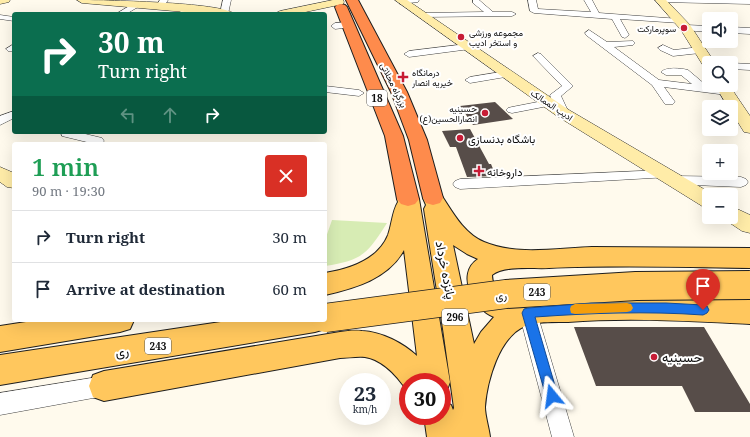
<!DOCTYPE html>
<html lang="en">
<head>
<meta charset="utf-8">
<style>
	:root { --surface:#fff; --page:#f6f6f7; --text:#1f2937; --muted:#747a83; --line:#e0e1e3 }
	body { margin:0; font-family:"Noto Serif",Vazirmatn,serif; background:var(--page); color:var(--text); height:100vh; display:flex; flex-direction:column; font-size:15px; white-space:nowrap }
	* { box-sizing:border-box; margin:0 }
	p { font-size:13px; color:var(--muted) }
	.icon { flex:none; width:22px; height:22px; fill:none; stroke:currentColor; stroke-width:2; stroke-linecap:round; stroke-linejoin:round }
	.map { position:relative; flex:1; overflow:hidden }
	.details { position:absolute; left:12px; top:142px; width:315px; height:180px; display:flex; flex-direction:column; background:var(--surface); border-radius:4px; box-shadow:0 4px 16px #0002 }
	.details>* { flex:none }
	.hud { position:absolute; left:12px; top:12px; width:315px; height:122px; border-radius:4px; box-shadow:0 4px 16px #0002; background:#0b6e4f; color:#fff; overflow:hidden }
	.buttons { position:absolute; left:702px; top:12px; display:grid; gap:8px }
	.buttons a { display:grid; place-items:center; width:36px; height:36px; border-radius:4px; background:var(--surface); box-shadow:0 4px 16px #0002; font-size:20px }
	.speed { position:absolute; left:339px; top:373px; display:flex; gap:8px; font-size:20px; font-weight:700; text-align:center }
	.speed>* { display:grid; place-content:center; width:52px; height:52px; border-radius:50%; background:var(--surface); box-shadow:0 4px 16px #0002; line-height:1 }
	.speed small { font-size:10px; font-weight:400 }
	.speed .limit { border:6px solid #d22; background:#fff; color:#111 }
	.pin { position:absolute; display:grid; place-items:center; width:34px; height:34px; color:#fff; margin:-41px -17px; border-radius:50% 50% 50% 0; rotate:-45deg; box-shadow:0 0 4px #0007 }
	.pin .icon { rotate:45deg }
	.me { position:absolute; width:44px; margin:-22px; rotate:344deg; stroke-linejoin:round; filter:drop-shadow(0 0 3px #0008) }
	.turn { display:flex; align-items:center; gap:14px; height:84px; padding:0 20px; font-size:18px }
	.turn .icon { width:52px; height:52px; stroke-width:2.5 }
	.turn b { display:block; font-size:28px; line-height:34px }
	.lanes { display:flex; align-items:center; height:38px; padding:0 20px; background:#0003; justify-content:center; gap:20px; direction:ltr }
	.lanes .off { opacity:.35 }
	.round { display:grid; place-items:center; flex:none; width:42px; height:42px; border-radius:4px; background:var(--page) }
	.summary { display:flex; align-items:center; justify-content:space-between; height:68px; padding:0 20px }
	h1 { font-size:24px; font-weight:600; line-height:30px; color:#1e9e55 }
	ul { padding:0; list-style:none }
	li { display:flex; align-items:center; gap:12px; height:52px; padding:0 20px; border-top:1px solid var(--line) }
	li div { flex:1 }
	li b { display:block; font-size:15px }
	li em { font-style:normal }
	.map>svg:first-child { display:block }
	.green { fill:#d7ecb4 }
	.building { fill:#574d49 }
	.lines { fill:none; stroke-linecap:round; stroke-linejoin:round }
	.street-casing { stroke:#404040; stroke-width:1 }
	.secondary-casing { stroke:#2f2f2f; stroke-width:1 }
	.primary-casing { stroke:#1e1e1e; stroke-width:2 }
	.highway-casing { stroke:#1e1e1e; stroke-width:2 }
	.street { fill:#fff; fill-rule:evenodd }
	.secondary { fill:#ffeca8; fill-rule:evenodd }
	.primary { fill:#ffc75d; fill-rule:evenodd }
	.highway { fill:#fe8b4c; fill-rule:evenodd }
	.primary-bridge-casing { stroke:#1e1e1e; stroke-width:30; stroke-linecap:butt }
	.primary-bridge { stroke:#ffc75d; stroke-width:28 }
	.route { fill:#1a73e8; stroke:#114b97 }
	.slow { fill:#f59e0b }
	.poi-dot { fill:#c71c36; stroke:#fff; stroke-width:1.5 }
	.labels { text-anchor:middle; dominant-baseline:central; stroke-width:4; stroke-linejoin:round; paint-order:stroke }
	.far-poi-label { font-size:9px; fill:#0d0d0d; stroke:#fff; text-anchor:end }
	.far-street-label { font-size:9px; fill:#0d0d0d; stroke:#fff }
	.shield { fill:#fff; stroke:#565656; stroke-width:1 }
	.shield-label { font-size:10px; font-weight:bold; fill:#0d0d0d }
	.poi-label { font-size:11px; fill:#0d0d0d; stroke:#fff; text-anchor:start }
	.street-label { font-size:11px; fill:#0d0d0d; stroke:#fff }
	.near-street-label { font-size:13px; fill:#0d0d0d; stroke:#fff }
	.near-poi-label { font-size:13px; fill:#0d0d0d; stroke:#fff; text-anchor:start }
</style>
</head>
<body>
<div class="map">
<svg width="750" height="437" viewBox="0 0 750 437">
	<rect width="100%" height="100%" fill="#fffaed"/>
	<path class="green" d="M332 220 387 223C367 254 363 260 325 266V240Z"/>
	<g class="building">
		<path d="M495 102 513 119 473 125 460 106Z"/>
		<path d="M470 129 489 164H491L496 176 467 177 456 147H450L442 131Z"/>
		<path d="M574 327H704L750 404V412H695L682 386H596Z"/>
	</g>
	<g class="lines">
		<defs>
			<g id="street">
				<path d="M160 0H168L163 8H160L156 6Z"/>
				<path d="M223 0H231L228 14H220Z"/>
				<path d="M400 0H419L418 2 400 4Z"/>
				<path d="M473 0H479L493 12H512L516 14 512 16 422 17 418 15 422 13 484 12 473 3Z"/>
				<path d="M528 0H536L538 9 591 12 584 0H592L599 13 680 19 684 21 680 23 620 19 629 35 625 38 622 37 612 19 534 13 530 11Z"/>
				<path d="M656 0H750V4L660 2Z"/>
				<path d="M136 2H139L143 4 126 14H116Z"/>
				<path d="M188 6H191L195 8 187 14H177Z"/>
				<path d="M0 15 14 17V21L0 19Z"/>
				<path d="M349 22 352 23 353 25 352 27 335 29 331 26 335 23Z"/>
				<path d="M686 25 709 26V32L683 30 682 28 683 26Z"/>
				<path d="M731 27 750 28V34L731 33Z"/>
				<path d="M589 30 607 42 633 41 635 43 633 45 614 47 659 80 692 84 681 75H666L661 72C666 67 680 68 688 70L707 86 727 89 732 92 727 95 664 87 675 102 673 104H665L652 85 586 35 585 33Z"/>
				<path d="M14 44V51H8L6 49Z"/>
				<path d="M467 44 472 47 470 49 409 57 404 54 409 51Z"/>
				<path d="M663 45 674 50 700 47 705 50 700 53 673 56 660 50 658 48Z"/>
				<path d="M538 53 541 54 573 86 561 96 569 113 567 115H559L553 103 548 106 512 113 508 112 506 110 508 108 512 107 548 100 552 101 550 95 562 86 535 58 533 56Z"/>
				<path d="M731 63 750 64V70L731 69Z"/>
				<path d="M507 71 512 74 511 76 470 83 465 80 470 77Z"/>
				<path d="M325 86 359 90 364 93 359 96 325 92Z"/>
				<path d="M14 111V118L0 125V116Z"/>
				<path d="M61 132H77L102 138 104 141 102 144H95L62 136Z"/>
				<path d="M664 170 669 171 671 174 669 177 460 189 455 187 453 184 455 181 460 179Z"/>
				<path d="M675 176 741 177 746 179 748 182 746 185 741 187 670 184 668 181 670 178Z"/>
				<path d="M528 305 534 307 537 313 574 437H552L519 313 522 307Z"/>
				<path d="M104 376 111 379 114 386 111 393 104 396 0 415V393Z"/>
			</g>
			<g id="secondary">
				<path d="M0 0H10L9 2 0 4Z"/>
				<path d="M77 0C98 0 224 2 234 14H208L82 3Z"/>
				<path d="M333 0H343L344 2 343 4 296 14H274L280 11Z"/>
				<path d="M395 0H407L569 110 714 195H709V208L702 206 557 116Z"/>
				<path d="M655 0H666L690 25 715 63H709V68L704 67 681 30Z"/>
				<path d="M715 85H729L750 116V133L744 132 731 111V107H728Z"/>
				<path d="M0 167 14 173V188L7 187 0 182Z"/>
				<path d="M731 206 750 215V233L742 231 724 219 722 217H731Z"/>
			</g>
			<g id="primary">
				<path d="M433 191 440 193C452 211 463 233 484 242 517 256 558 248 592 247 645 247 697 248 750 248V268C683 267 616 265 549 268 533 269 505 265 492 275 492 289 504 295 509 306L508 308C530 299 551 299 574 298 633 294 691 297 750 300V324C689 321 629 317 568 322 555 322 537 321 525 326 499 337 487 381 485 407 485 416 489 428 490 437H427L424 416H442V401L451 405 453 410 454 408 443 329 424 209 426 205 423 198 426 193ZM453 245 467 254 478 259C455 274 474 310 494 317L481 332 474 344Z"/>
				<path d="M408 192 415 194 419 199 450 382 446 393 442 394V382H408V392C398 377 384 360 365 357 357 356 348 358 340 358L104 401 93 397 89 386 93 375 104 371 340 332C347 331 355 330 362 331 382 332 403 343 417 356L404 250C388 279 355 288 325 295V273C349 269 378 260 388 235 392 224 392 212 398 202L397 199 401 194Z"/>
				<path d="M325 312 329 320 325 329 315 332 0 385V355L234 320H325Z"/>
				<path d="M39 320H134L130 329 120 332 0 352V326Z"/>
			</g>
			<g id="highway">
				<path d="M346 0H358L407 92 427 140 443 198 440 203 433 205 426 203 423 198 409 140 391 92Z"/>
				<path d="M341 4 345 5 347 7 403 136 419 199 415 204 408 206 401 204 397 199 385 136 335 7 337 5Z"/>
			</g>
		</defs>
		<use href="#street" class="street-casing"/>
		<use href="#secondary" class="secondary-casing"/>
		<use href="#primary" class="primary-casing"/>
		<use href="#highway" class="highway-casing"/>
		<use href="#street" class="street"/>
		<use href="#secondary" class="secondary"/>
		<use href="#primary" class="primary"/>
		<use href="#highway" class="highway"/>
		<defs>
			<path id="primary-bridge" d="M325 318 506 294 636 286 750 285"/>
		</defs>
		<use href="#primary-bridge" class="primary-bridge-casing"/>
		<use href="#primary-bridge" class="primary-bridge"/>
	</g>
	<path class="route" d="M591 303H666L703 305 707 306 709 310 707 313 703 315C647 311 591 313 535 317L558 396 556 400 552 402 547 400 522 313 524 309 528 308Z"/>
	<path class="slow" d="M627 303 631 304 633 308 631 311 627 312 575 314 571 313 570 309 571 306 575 304Z"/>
	<g class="poi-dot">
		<circle cx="684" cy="28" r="4"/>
		<circle cx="461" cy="37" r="4"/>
		<path d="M401 71h4v4h4v4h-4v4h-4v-4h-4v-4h4z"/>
		<circle cx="485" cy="113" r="4"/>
		<circle cx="460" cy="138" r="4"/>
		<path d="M477 165h4v4h4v4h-4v4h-4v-4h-4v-4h4z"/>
		<circle cx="654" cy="357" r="4"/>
	</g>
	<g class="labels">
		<g class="far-poi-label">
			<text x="676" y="28">سوپرمارکت</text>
			<text x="469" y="32" text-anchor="start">مجموعه ورزشی<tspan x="469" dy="10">و استخر ادیب</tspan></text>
			<text x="412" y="72" text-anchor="start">درمانگاه<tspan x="412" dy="10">خیریه انصار</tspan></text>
			<text x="477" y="108">حسینیه<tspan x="477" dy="10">انصارالحسین(ع)</tspan></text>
		</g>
		<g class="far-street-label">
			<text transform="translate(394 85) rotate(64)">بزرگراه محلاتی</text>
			<text transform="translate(552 105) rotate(34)">ادیب الممالک</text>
		</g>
		<g class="shield">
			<rect x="367" y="90" width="20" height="16" rx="3"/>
			<rect x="524" y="284" width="26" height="16" rx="3"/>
			<rect x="442" y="309" width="26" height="16" rx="3"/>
			<rect x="145" y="338" width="26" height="16" rx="3"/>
		</g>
		<g class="shield-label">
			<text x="377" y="98">18</text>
			<text x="537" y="292">243</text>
			<text x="455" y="317">296</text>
			<text x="158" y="346">243</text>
		</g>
		<g class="poi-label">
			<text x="468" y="138">باشگاه بدنسازی</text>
			<text x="487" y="171">داروخانه</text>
		</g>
		<g class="street-label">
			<text transform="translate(501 295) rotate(-6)">ری</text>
		</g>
		<g class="near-street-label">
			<text transform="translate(446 270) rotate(79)">پانزده خرداد</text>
			<text transform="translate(122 351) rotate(-9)">ری</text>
		</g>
		<g class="near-poi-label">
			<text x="662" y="357">حسینیه</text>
		</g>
	</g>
</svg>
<div class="buttons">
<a><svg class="icon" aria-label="sound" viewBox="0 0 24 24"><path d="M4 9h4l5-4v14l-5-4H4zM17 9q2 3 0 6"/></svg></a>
<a><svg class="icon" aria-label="search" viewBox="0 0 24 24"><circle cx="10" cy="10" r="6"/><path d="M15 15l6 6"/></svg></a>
<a><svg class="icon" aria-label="layers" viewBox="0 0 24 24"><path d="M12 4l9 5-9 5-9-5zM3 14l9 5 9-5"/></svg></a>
<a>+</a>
<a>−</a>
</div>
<div class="speed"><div>23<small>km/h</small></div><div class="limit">30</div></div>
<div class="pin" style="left:703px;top:310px;background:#d93025"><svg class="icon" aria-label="arrive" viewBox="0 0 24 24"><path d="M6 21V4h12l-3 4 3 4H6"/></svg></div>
<svg class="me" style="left:552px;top:396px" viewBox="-20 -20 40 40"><path d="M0-17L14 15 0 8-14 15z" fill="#1a73e8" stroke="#fff" stroke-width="4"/></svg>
<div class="hud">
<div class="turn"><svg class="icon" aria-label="right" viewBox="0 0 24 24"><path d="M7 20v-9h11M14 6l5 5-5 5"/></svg><div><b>30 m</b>Turn right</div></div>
<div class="lanes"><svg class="icon off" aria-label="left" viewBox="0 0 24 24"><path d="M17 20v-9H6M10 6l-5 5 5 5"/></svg><svg class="icon off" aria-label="ahead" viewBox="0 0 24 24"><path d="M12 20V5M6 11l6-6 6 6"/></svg><svg class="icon" aria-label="right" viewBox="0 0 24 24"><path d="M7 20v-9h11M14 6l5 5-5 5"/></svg></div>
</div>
<section class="details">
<div class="summary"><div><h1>1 min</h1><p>90 m · 19:30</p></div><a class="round" style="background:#d93025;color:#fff"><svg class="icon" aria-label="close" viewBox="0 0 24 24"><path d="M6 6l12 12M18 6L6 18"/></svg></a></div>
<ul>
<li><svg class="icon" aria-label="right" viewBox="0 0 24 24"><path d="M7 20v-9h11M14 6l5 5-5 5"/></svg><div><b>Turn right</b></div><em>30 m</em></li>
<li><svg class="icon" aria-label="arrive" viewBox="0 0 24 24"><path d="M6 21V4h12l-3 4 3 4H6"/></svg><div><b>Arrive at destination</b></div><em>60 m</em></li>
</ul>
</section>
</div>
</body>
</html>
